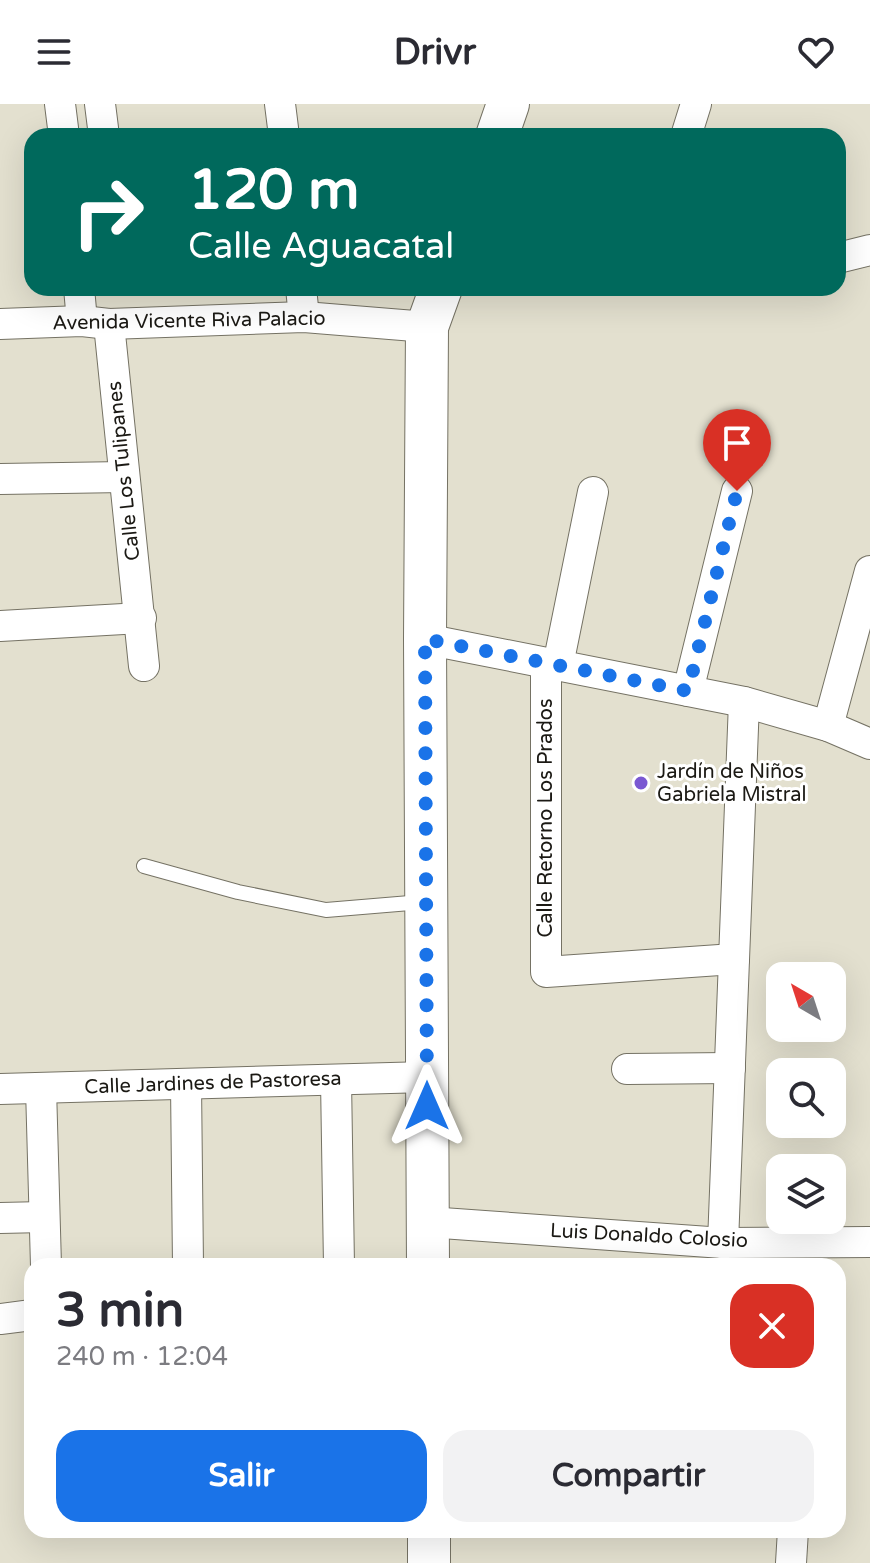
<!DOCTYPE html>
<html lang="es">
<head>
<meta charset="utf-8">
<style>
	:root { --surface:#fff; --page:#f2f2f3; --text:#2b2b33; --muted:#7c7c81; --accent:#1a73e8 }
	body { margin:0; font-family:"Varela Round",sans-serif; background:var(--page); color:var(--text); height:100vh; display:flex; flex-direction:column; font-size:30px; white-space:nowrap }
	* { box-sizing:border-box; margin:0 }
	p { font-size:26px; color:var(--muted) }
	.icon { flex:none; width:44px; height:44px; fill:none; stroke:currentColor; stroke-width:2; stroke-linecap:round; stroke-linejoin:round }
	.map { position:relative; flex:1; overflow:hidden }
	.side { position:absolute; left:24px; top:1154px; width:822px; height:280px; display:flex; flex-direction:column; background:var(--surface); border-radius:24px; box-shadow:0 8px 32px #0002 }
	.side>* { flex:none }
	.guide { position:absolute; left:24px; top:24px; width:822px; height:168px; border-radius:24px; box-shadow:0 8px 32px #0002; background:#00695c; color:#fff; overflow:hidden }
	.needle { width:52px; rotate:321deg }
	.buttons { position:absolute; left:766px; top:858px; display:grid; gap:16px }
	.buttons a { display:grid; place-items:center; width:80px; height:80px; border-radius:16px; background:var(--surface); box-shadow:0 8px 32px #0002; font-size:40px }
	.pin { position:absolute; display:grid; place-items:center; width:68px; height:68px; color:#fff; margin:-82px -34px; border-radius:50% 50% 50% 0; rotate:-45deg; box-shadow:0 0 8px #0007 }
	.pin .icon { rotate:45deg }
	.me { position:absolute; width:88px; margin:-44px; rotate:0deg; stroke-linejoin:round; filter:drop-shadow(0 0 6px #0008) }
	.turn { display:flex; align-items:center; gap:28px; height:168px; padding:0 32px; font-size:36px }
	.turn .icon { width:104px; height:104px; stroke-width:2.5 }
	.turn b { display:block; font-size:56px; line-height:68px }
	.round { display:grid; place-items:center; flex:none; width:84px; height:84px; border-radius:24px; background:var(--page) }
	.summary { display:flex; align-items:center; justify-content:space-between; height:136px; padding:0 32px }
	h1 { font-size:48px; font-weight:700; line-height:60px }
	.primary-button { display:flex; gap:16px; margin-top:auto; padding:16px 32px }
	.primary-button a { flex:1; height:92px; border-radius:24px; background:var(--accent); color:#fff; font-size:32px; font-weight:700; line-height:92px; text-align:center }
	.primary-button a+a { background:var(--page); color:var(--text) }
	header { display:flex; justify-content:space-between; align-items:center; height:104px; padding:0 32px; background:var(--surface); font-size:36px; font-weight:700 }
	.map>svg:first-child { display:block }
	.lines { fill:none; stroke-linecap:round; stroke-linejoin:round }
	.lane-casing { stroke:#757264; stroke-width:16 }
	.street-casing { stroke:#757264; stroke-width:32 }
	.secondary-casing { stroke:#757264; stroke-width:44 }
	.lane { stroke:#fff; stroke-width:14 }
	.street { stroke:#fff; stroke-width:30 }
	.secondary { stroke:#fff; stroke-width:42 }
	.route { stroke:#1a73e8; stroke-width:14; stroke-dasharray:0 25.2 }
	.poi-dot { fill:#7a58d2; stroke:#fff; stroke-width:3 }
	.labels { text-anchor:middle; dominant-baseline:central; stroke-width:6; stroke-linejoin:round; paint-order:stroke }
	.street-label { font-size:20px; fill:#1b1914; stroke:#fff }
	.poi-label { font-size:20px; fill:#1b1914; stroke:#fff; text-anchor:start }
</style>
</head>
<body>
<header><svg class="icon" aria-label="menu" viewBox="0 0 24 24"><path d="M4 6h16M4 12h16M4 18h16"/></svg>Drivr<svg class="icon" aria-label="heart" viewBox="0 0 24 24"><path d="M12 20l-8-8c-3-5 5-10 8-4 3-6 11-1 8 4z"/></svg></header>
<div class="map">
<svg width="870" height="1459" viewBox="0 0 870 1459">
	<rect width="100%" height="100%" fill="#e3e0cf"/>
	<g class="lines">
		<defs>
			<path id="lane" d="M144 762 238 788 326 806 422 798"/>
			<g id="street">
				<path d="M60 0 64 32"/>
				<path d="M100 0 104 32"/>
				<path d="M280 0 284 32"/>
				<path d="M686 32 696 0"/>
				<path d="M838 154 870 146"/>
				<path d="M79 184 82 217"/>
				<path d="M301 184 304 213"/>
				<path d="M0 220 82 217 109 220 304 213 427 223"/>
				<path d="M109 220 144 562"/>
				<path d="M0 375 124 373"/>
				<path d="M0 522 141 514"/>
				<path d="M425 535 744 598 828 622 870 640"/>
				<path d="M546 559V868L734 855"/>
				<path d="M558 561 593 388"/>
				<path d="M688 587 737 387"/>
				<path d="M828 622 870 467"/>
				<path d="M627 965 730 964"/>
				<path d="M336 976 339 1162"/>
				<path d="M186 980 188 1162"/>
				<path d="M41 984 46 1162"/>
				<path d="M0 985 427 973"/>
				<path d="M0 1114 44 1113"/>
				<path d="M428 1118 723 1139 870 1138"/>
				<path d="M723 1139 744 598"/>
				<path d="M0 1215 32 1211"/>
				<path d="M791 1459 793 1426"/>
			</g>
			<g id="secondary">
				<path d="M497 32 508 0"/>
				<path d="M428 1162 425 535 427 223 441 184"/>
				<path d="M429 1426V1459"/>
			</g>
		</defs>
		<use href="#lane" class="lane-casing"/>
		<use href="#street" class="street-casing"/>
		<use href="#secondary" class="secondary-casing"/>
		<use href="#lane" class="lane"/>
		<use href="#street" class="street"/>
		<use href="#secondary" class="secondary"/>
	</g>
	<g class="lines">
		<path class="route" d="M427 1002 425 535 688 587 737 387"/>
	</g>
	<circle class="poi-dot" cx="641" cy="679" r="8"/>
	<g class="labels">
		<g class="street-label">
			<text transform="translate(189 217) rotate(-1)">Avenida Vicente Riva Palacio</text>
			<text transform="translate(124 367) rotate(-96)">Calle Los Tulipanes</text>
			<text transform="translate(546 714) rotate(-90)">Calle Retorno Los Prados</text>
			<text transform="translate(213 979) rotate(-2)">Calle Jardines de Pastoresa</text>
			<text transform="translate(649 1132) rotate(3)">Luis Donaldo Colosio</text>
		</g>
		<g class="poi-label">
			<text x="657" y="668">Jardín de Niños<tspan x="657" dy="23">Gabriela Mistral</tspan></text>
		</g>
	</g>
</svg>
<div class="buttons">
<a><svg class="needle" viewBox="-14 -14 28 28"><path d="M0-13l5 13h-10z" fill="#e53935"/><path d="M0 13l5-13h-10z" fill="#7c7c81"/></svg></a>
<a><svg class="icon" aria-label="search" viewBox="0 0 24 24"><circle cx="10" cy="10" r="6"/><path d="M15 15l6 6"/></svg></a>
<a><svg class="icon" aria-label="layers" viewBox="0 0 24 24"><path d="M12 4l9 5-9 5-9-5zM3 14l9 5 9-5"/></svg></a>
</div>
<div class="pin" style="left:737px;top:387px;background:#d93025"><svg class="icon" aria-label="arrive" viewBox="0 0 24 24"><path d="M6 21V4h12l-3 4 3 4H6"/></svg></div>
<svg class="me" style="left:427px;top:1002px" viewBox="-20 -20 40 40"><path d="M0-17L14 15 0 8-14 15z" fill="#1a73e8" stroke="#fff" stroke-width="4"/></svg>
<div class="guide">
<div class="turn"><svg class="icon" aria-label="right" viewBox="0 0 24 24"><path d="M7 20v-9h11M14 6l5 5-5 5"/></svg><div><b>120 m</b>Calle Aguacatal</div></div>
</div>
<section class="side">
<div class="summary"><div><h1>3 min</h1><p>240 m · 12:04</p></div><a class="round" style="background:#d93025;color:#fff"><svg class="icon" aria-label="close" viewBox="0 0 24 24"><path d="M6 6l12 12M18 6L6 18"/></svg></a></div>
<div class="primary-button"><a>Salir</a><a>Compartir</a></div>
</section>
</div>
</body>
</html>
